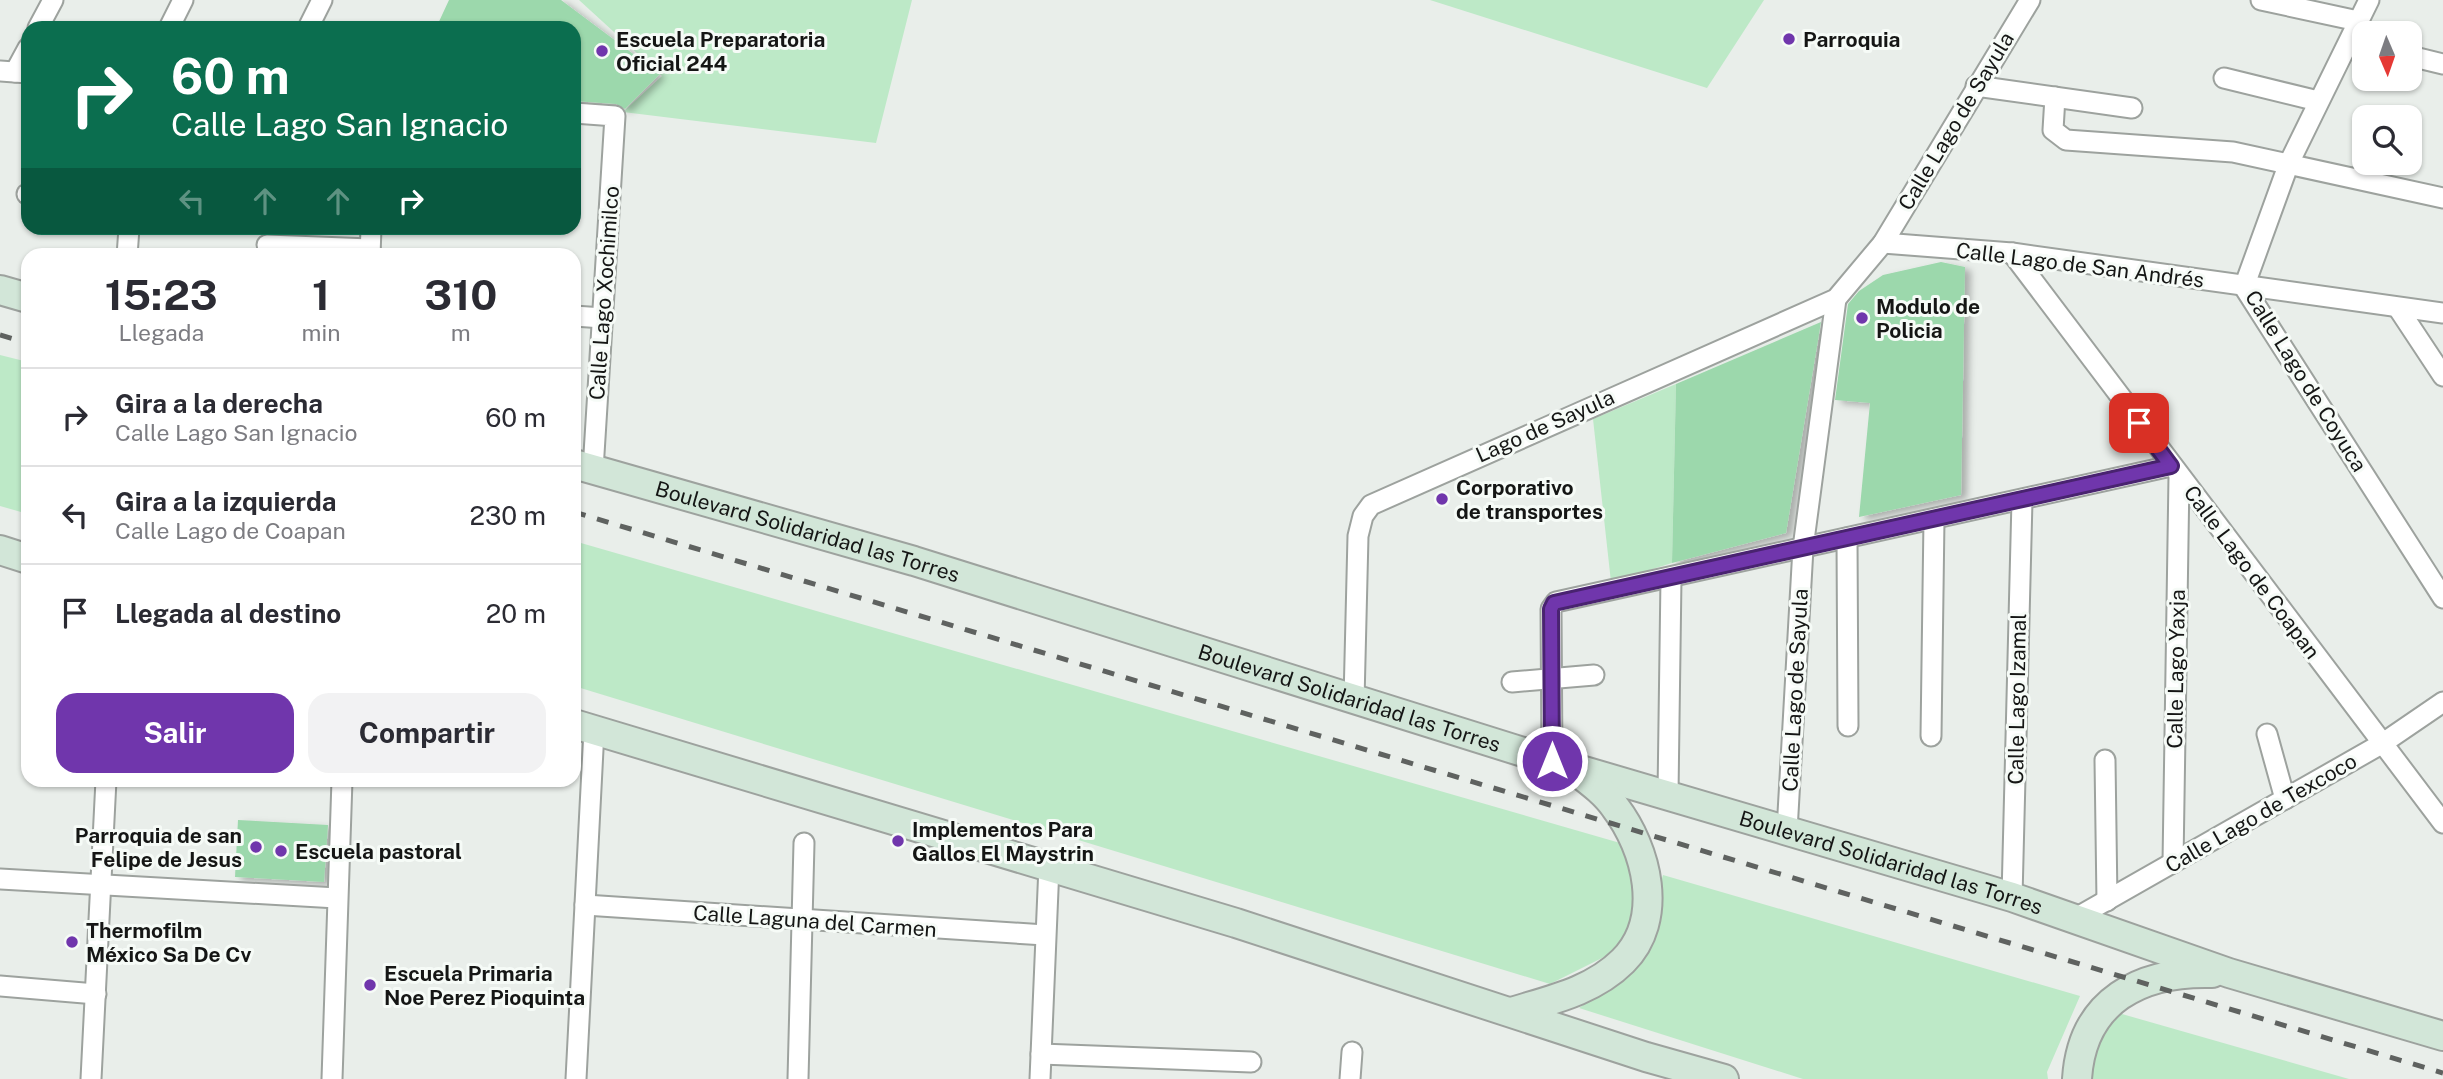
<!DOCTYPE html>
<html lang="es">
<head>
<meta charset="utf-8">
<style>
	:root { --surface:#fff; --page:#f2f2f3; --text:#2b2b33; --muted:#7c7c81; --line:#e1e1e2; --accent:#7036ac }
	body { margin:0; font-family:"Public Sans",sans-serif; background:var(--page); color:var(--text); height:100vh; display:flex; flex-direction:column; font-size:26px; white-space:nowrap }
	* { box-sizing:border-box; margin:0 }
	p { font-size:23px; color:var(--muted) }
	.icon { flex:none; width:38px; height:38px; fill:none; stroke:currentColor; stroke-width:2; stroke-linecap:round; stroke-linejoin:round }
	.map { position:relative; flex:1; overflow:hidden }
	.details { position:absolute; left:21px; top:248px; width:560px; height:539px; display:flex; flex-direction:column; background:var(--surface); border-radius:21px; box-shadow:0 2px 5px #0004 }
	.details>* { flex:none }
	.hud { position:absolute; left:21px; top:21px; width:560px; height:214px; border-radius:21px; box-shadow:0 2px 5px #0004; background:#0b6e4f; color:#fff; overflow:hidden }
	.needle { width:46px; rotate:178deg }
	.tools { position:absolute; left:2352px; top:21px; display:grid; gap:14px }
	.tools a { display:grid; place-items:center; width:70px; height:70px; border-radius:14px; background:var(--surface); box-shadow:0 2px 5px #0004; font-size:35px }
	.pin { position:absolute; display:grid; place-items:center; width:60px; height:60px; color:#fff; margin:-30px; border-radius:14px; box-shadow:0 4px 10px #0006 }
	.me { position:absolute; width:77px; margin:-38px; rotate:0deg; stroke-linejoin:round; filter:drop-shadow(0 0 5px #0008) }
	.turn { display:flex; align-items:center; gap:24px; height:147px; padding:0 35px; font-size:32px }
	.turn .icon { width:91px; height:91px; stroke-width:2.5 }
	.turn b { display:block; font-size:49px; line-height:60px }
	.lanes { display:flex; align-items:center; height:66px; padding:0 35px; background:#0003; justify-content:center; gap:35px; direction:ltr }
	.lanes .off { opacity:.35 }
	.eta { display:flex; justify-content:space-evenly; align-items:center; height:119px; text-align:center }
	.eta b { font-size:42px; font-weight:700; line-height:49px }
	.cta { display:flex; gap:14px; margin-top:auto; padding:14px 35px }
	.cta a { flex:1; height:80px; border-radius:21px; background:var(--accent); color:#fff; font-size:28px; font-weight:700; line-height:80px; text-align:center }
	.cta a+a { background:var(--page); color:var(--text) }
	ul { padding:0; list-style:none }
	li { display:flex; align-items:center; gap:21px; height:98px; padding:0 35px; border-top:2px solid var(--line) }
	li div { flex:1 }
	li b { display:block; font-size:26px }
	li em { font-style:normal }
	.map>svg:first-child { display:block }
	.green { fill:#bde9c7 }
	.building { fill:#9cd8ac; filter:url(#shadow) }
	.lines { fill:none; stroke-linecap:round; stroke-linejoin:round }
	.minor-casing { stroke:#9da29e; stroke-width:23 }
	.secondary-casing { stroke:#9da29e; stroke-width:32 }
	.minor { stroke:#fff; stroke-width:19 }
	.secondary { stroke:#d2e6d8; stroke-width:28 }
	.rail { stroke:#5f6260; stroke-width:5; stroke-dasharray:12 12; stroke-linecap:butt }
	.route-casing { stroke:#492370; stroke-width:18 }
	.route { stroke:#7036ac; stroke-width:12 }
	.poi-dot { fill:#7036ac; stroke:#f6fbf7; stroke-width:2.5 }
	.labels { text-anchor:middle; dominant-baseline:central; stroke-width:6; stroke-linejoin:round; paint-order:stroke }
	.poi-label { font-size:21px; font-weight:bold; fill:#151615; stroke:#f6fbf7; text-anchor:start }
	.street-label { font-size:21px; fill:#151615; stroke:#f6fbf7 }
</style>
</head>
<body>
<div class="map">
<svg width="2443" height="1079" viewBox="0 0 2443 1079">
	<defs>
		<filter id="shadow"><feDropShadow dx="6" dy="3.5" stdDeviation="3.5" flood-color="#0004"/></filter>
	</defs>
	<rect width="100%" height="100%" fill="#e9eeea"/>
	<g class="green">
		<path d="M579 0H912L876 143 623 112 662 76Z"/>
		<path d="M1430 0H1764L1707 88Z"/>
		<path d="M0 355 28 362V514L0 506Z"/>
		<path d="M1676 384 1672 563 1611 582 1593 419Z"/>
		<path d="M574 541 1634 847 1639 863 1628 945 1550 984 574 686Z"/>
		<path d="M1663 875 2080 996 2047 1072 2048 1079H1803L1579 1008 1634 970Z"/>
		<path d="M2115 1012 2349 1079H2085V1061Z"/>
	</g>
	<g class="building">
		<path d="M449 0H561L660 74 625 109 616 104 574 101V28H436Z"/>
		<path d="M1941 262 1965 267 1961 495 1859 517 1870 403 1835 400 1848 304 1859 291 1883 275Z"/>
		<path d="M1821 322 1786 533 1672 563 1676 384Z"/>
		<path d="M238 820 328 825 324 882 235 877Z"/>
	</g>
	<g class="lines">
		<defs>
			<g id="minor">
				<path d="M2261 0 2358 21"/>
				<path d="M2369 0 2289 163 2244 287 2443 598"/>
				<path d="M38 28 53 0"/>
				<path d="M169 28 183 0"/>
				<path d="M308 28 322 0"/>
				<path d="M2410 56 2443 64"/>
				<path d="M0 71 28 73"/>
				<path d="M15 72 28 48"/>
				<path d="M2224 78 2318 101"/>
				<path d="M1976 86 2132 108"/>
				<path d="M2055 97 2053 130 2066 140 2233 152 2443 198"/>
				<path d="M574 113 615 116 593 470"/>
				<path d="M27 194H28"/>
				<path d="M1883 243 2012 253 2443 313"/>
				<path d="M267 245 370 249"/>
				<path d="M2012 253 2443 823"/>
				<path d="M127 256 129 228"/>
				<path d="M370 256 371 228"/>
				<path d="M2398 308 2443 376"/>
				<path d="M574 316 603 318"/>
				<path d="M1847 538 1848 726"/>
				<path d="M1512 682 1594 675"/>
				<path d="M1354 700 1358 536 1363 516 1371 505 1836 299 1883 243 2030 0"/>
				<path d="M2267 734 2285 799"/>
				<path d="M1931 736 1934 519"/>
				<path d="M2105 760 2107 901"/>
				<path d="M1552 761 1551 609 1556 602 2171 466"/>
				<path d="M1668 794 1671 578"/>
				<path d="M1787 831 1803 548 1836 299"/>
				<path d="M2173 863 2179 476"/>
				<path d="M0 879 337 898"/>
				<path d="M2012 897 2022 500"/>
				<path d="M585 905 1045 935"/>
				<path d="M2074 919 2383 743 2443 702"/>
				<path d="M0 986 96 994"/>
				<path d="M1041 1054 1251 1062"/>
				<path d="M91 1079 106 780"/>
				<path d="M332 1079 342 780"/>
				<path d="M576 1079 594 730"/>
				<path d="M798 1079 804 843"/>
				<path d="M1040 1079 1049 866"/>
				<path d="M1350 1079 1352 1052"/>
			</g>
			<g id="secondary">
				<path d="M0 290 28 298"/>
				<path id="s1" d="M574 464 914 561 1574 768 2012 897 2229 973 2443 1036"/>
				<path d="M0 550 28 559"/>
				<path d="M574 724 1236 923 1646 1057 1724 1079"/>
				<path d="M1511 1012C1551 1000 1593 991 1623 961 1665 919 1647 849 1615 807 1606 794 1593 784 1580 774"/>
				<path d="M2077 1079C2082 1000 2141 971 2212 973"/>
			</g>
		</defs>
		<use href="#minor" class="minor-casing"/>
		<use href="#secondary" class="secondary-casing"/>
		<use href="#minor" class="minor"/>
		<use href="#secondary" class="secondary"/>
		<g class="rail">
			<path d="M0 335 28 343"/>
			<path d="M574 512 2443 1073"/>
		</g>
	</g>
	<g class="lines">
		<defs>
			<path id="route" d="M1552 761 1551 609 1554 603 2171 466 2139 423"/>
		</defs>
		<use href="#route" class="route-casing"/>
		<use href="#route" class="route"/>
	</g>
	<g class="poi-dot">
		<circle cx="1789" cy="39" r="7"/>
		<circle cx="602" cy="51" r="7"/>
		<circle cx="1862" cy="318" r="7"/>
		<circle cx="1442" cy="499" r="7"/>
		<circle cx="898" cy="841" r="7"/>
		<circle cx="256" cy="847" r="7"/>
		<circle cx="281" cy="851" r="7"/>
		<circle cx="72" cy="942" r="7"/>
		<circle cx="370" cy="985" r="7"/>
	</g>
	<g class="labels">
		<g class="poi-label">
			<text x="616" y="39">Escuela Preparatoria<tspan x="616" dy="24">Oficial 244</tspan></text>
			<text x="1803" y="39">Parroquia</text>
			<text x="1876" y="306">Modulo de<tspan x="1876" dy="24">Policia</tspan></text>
			<text x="1456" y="487">Corporativo<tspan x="1456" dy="24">de transportes</tspan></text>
			<text x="912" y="829">Implementos Para<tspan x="912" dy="24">Gallos El Maystrin</tspan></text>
			<text x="242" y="835" text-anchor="end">Parroquia de san<tspan x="242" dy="24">Felipe de Jesus</tspan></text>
			<text x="295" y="851">Escuela pastoral</text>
			<text x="86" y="930">Thermofilm<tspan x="86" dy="24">México Sa De Cv</tspan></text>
			<text x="384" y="973">Escuela Primaria<tspan x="384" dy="24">Noe Perez Pioquinta</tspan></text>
		</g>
		<g class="street-label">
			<text transform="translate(1956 121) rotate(-59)">Calle Lago de Sayula</text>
			<text transform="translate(2080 265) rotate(7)">Calle Lago de San Andrés</text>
			<text transform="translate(604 293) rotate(-86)">Calle Lago Xochimilco</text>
			<text transform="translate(2306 381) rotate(58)">Calle Lago de Coyuca</text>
			<text transform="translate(1545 426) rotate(-24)">Lago de Sayula</text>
			<text stroke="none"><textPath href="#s1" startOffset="243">Boulevard Solidaridad las Torres</textPath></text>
			<text transform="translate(2252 572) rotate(53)">Calle Lago de Coapan</text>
			<text transform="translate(2176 669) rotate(-89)">Calle Lago Yaxja</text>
			<text transform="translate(1795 690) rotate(-87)">Calle Lago de Sayula</text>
			<text stroke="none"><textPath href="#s1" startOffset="810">Boulevard Solidaridad las Torres</textPath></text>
			<text transform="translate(2017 699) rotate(-89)">Calle Lago Izamal</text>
			<text transform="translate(2261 813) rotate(-30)">Calle Lago de Texcoco</text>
			<text stroke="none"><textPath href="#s1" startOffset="1376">Boulevard Solidaridad las Torres</textPath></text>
			<text transform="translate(815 921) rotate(4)">Calle Laguna del Carmen</text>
		</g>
	</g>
</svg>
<div class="tools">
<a><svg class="needle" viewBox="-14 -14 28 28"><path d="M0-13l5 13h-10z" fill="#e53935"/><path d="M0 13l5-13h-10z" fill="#7c7c81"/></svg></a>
<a><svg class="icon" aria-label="search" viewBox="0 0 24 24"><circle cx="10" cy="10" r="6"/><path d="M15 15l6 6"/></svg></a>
</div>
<div class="pin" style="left:2139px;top:423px;background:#d93025"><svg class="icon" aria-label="arrive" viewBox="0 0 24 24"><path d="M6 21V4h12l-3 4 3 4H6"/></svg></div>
<svg class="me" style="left:1552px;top:761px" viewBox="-20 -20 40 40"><circle r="17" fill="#7036ac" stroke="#fff" stroke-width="3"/><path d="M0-11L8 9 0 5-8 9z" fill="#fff"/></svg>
<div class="hud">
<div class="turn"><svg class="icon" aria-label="right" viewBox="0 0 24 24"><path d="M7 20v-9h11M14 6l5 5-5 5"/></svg><div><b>60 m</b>Calle Lago San Ignacio</div></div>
<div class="lanes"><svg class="icon off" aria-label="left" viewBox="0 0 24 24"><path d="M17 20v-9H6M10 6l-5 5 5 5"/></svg><svg class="icon off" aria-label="ahead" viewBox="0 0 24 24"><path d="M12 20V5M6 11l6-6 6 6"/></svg><svg class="icon off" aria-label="ahead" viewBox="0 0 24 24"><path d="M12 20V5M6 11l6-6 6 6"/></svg><svg class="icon" aria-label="right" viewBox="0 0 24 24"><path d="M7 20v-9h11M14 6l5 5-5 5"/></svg></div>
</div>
<section class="details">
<div class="eta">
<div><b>15:23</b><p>Llegada</p></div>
<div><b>1</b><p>min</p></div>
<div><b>310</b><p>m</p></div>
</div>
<ul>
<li><svg class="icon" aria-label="right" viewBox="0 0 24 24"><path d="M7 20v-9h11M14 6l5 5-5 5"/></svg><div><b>Gira a la derecha</b><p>Calle Lago San Ignacio</p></div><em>60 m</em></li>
<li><svg class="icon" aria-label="left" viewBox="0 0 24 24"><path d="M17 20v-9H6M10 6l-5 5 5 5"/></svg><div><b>Gira a la izquierda</b><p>Calle Lago de Coapan</p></div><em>230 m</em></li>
<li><svg class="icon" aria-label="arrive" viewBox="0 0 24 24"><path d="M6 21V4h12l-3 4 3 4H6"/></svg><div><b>Llegada al destino</b></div><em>20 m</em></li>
</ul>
<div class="cta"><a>Salir</a><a>Compartir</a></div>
</section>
</div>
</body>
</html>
